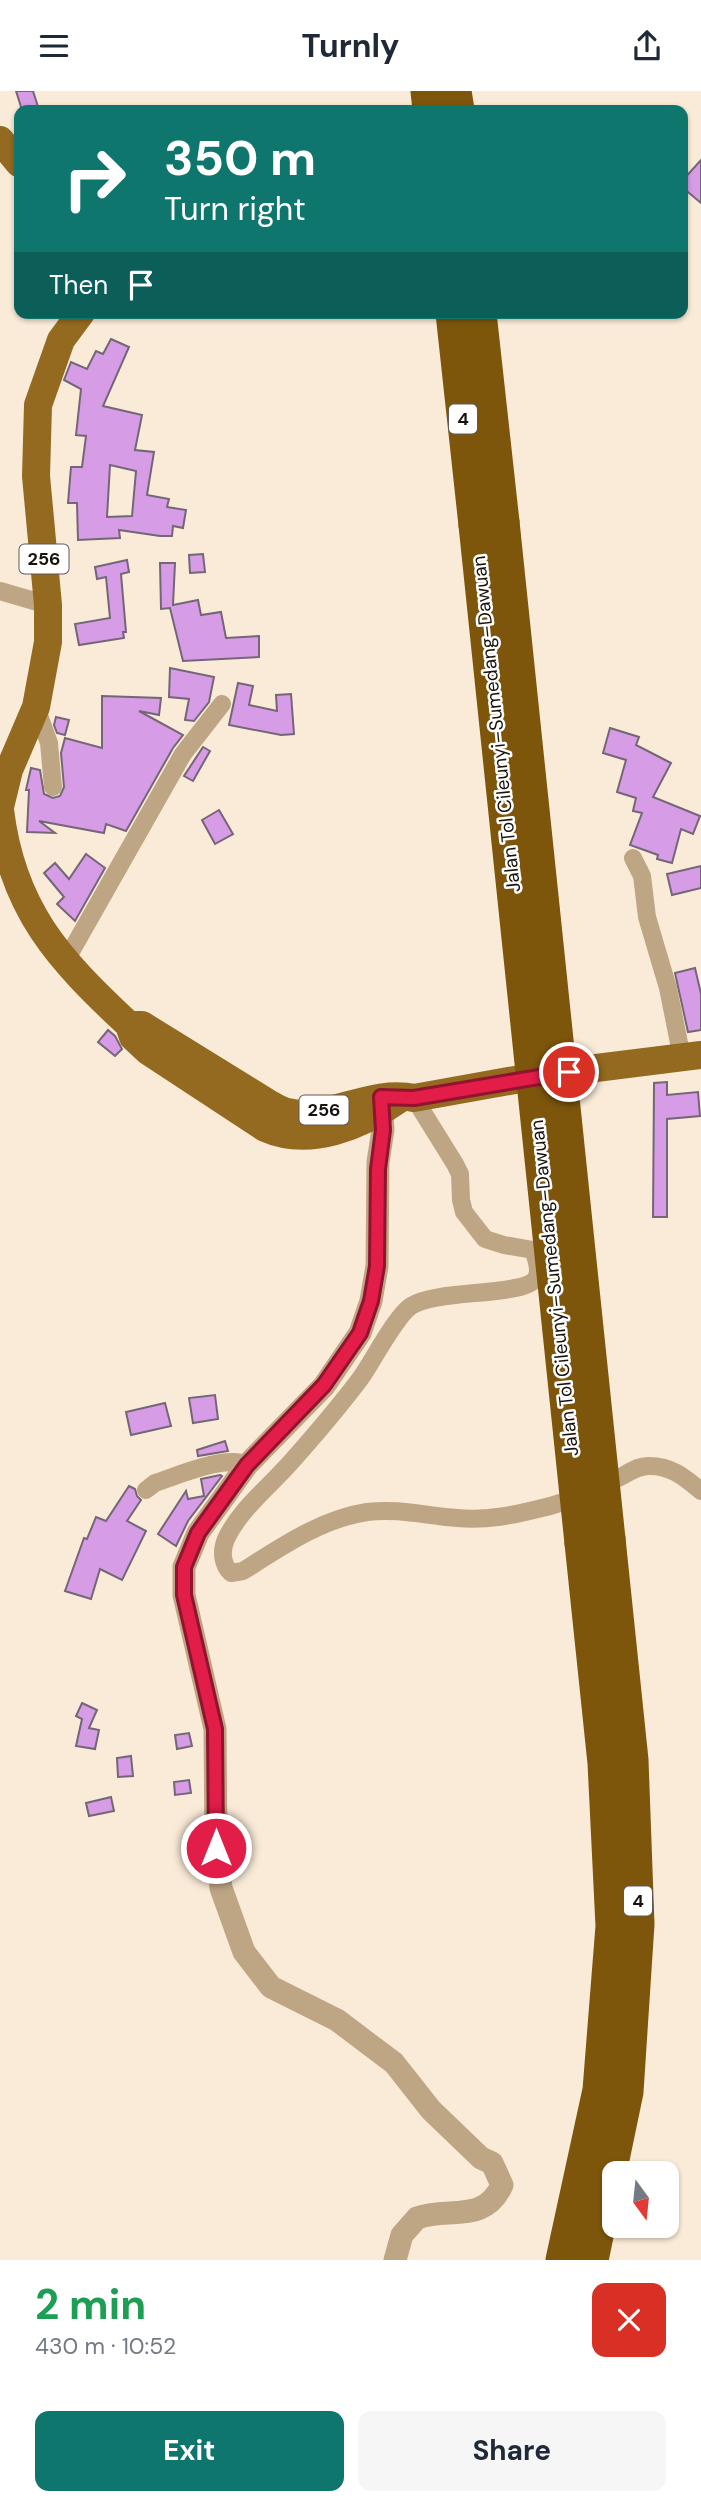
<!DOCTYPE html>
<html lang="en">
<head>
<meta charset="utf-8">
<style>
	:root { --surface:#fff; --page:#f6f6f7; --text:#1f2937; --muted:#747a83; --accent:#0f766e }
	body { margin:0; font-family:"DM Sans",sans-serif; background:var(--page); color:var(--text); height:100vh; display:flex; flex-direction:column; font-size:26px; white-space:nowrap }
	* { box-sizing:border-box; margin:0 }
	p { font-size:23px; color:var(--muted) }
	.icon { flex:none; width:38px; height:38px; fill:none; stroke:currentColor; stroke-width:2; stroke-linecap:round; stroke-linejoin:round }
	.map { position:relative; height:2169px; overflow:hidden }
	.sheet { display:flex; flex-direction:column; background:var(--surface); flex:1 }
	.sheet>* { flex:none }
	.top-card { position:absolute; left:14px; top:14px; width:674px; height:214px; border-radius:14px; box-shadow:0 2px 5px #0004; background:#0f766e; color:#fff; overflow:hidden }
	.needle { width:46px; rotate:165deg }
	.controls { position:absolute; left:602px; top:2070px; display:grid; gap:14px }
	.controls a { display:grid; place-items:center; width:77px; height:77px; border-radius:14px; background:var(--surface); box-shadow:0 2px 5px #0004; font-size:35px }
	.pin { position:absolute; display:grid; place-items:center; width:60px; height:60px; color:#fff; margin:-30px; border:4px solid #fff; border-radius:50%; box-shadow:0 2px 7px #0007 }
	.me { position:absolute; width:77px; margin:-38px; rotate:0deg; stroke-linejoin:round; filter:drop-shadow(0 0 5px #0008) }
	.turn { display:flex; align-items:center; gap:24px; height:147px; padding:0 35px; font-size:32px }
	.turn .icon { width:91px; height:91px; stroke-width:2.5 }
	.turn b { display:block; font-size:49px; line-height:60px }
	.then { display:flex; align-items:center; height:66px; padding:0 35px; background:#0003; gap:14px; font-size:26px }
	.round { display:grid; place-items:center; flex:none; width:74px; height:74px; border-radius:14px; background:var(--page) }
	.summary { display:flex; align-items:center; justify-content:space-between; height:119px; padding:0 35px }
	h1 { font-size:42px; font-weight:700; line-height:52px; color:#1e9e55 }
	.primary-button { display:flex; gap:14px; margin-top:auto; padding:14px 35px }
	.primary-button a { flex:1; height:80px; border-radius:14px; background:var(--accent); color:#fff; font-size:28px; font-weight:700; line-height:80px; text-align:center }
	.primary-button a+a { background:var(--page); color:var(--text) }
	header { display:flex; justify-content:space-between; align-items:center; height:91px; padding:0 35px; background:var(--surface); font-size:32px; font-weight:700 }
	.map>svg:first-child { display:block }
	.building { fill:#d79ce6; stroke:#736676; stroke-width:2; fill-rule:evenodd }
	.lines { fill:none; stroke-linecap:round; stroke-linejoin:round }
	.minor { stroke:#bea684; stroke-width:18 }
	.tertiary { stroke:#bea684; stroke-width:23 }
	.primary { stroke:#946920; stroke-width:28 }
	.motorway { stroke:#7d560c; stroke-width:33 }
	.motorway-bridge { stroke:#7d560c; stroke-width:33 }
	.route-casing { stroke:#92132f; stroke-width:18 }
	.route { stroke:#e11d48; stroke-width:12 }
	.labels { text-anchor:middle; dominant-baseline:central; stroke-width:5; stroke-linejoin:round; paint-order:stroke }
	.shield { fill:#fff; stroke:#5d5a56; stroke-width:2 }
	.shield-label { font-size:18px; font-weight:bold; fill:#18130d }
	.street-label { font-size:19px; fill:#18130d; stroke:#fff }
</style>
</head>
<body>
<header><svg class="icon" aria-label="menu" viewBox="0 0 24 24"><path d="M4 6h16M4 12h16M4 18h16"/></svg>Turnly<svg class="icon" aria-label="share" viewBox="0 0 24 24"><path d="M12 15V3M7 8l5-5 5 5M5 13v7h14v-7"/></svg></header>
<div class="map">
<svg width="701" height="2169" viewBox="0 0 701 2169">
	<rect width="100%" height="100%" fill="#faebd8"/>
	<g class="building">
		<path d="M16 0H33L39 19H22Z"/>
		<path d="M701 69V112L682 96V90Z"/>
		<path d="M111 248 129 256 103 315 142 324 135 359 154 361 147 404 169 408 167 416 186 419 183 437 173 435 172 445H160L119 439 120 447 78 449 77 412H68L71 376H82L86 345 76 344 81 298 64 289 71 271 87 278 96 260 103 263ZM110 374 136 380 132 425 107 426Z"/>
		<path d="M203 463 205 481 190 482 189 464Z"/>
		<path d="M127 469 129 481 121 483 126 541H123L124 547 79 554 75 533 110 527 106 486 97 488 95 476Z"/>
		<path d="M160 472H175L173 514 198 509 201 524 221 521 226 547 259 545V566L183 570 170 517 161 518Z"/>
		<path d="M170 577 214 586 209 611 194 630 185 629 189 608 169 606Z"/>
		<path d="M238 592 253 595 249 614 277 620 276 604 291 603 294 643 281 644 229 634Z"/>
		<path d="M102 605 161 607 159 624 139 620 183 644 173 657 126 740 106 733 104 742 39 730 55 742 27 741 29 699H26L31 677 40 679 44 703 53 707 60 705 64 696 61 662 65 647 102 657Z"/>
		<path d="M56 626 69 629 65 644 57 642 54 634Z"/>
		<path d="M610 637 639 646 636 654 671 672 653 706 700 725 693 743 681 738 672 772 657 768 658 764 630 754 642 722 633 720 636 707 617 701 626 669 603 662Z"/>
		<path d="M203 656 210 660 193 690 184 685Z"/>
		<path d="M219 719 233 743 215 753 202 729Z"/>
		<path d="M86 763 105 777 75 830 57 813 64 806 44 782 55 772 69 788Z"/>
		<path d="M701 775V797L672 804 667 783Z"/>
		<path d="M695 877 701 903V939L688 941 675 882Z"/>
		<path d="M108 939 115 945 122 958 115 965 98 951Z"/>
		<path d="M667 991V1004L698 1001 700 1025 667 1028V1126H653L654 992Z"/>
		<path d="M215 1304 218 1328 193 1332 189 1307Z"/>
		<path d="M165 1312 171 1335 131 1344 126 1321Z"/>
		<path d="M225 1350 228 1360 198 1365 197 1359Z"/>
		<path d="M220 1384 222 1385 188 1430 176 1455 158 1443 186 1400 188 1408 204 1405 201 1388Z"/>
		<path d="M129 1395 135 1398 137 1405 141 1409 127 1430 146 1440 122 1489 100 1478 91 1508 65 1500 84 1447 87 1448 96 1426 106 1430Z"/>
		<path d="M82 1612 97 1619 89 1637 99 1639 95 1658 76 1655 82 1628 76 1625Z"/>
		<path d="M189 1642 192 1655 177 1658 175 1644Z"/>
		<path d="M131 1665 133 1685 118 1686 117 1667Z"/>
		<path d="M189 1689 191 1702 175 1704 174 1691Z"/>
		<path d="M111 1706 114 1720 89 1725 86 1712Z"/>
	</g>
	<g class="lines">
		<g class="minor">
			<path d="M0 500 48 514"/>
			<path d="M36 616 49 652 53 696"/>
			<path d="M633 767 642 785 647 826 668 897 682 967"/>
			<path d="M65 871 183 663 222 613"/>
			<path d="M414 1007 455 1073 460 1083 461 1109 464 1121 485 1148 504 1154 533 1159C536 1167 540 1177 537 1185 530 1207 438 1197 411 1215 395 1226 373 1270 360 1288 338 1317 315 1344 291 1371 270 1395 240 1418 226 1448 221 1460 222 1473 231 1482L243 1480C281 1456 321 1428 367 1421 398 1417 427 1425 457 1427 486 1430 514 1424 542 1417 568 1411 592 1399 616 1388 628 1383 637 1374 650 1375 672 1375 685 1387 701 1400"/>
			<path d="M146 1399 155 1392C177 1385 226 1363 247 1374"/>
		</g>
		<path class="tertiary" d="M381 1007 383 1039 378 1071 377 1175 371 1210 360 1242 324 1295 247 1374 198 1442 184 1476V1504L215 1638 216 1757 221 1797 244 1861 271 1896 337 1929 394 1972 431 2019 481 2067 492 2072 502 2094C484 2134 447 2115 417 2127L402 2144 395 2169"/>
		<g class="primary">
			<path d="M0 49 19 72"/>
			<path d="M0 716 9 679 36 616 48 551V514L36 385 38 314 61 249 81 222"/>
			<path d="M0 719C12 818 58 868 129 934L133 946 148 960 265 1037C310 1057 361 1035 398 1009"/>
			<path d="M129 934H142L268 1012C274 1015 281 1020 288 1021 325 1031 371 997 414 1007L548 983 701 964"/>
		</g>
		<g class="motorway">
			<path d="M427 0 429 19"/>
			<path d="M455 0 458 19"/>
			<path d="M452 222 475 434"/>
			<path d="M480 222 503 431"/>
			<path d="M562 2169 599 1999 612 1835 604 1672 581 1452"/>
			<path d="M592 2169 627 2001 638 1833 632 1669 609 1448"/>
		</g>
		<g class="motorway-bridge">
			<path d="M503 431 609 1448"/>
			<path d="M475 434 581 1452"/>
		</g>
	</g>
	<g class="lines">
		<defs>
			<path id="route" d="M216 1757 215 1638 184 1504V1476L198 1442 247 1374 324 1294 360 1242 371 1210 377 1175 378 1078 383 1039 381 1006 414 1007 569 981"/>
		</defs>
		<use href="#route" class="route-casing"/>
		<use href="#route" class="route"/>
	</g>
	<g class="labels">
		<g class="shield">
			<rect x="449" y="313.5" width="28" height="29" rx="5"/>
			<rect x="19.5" y="453.5" width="49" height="29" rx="5"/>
			<rect x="299.5" y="1004.5" width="49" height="29" rx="5"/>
			<rect x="624" y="1795.5" width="28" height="29" rx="5"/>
		</g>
		<g class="shield-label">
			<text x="463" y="328">4</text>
			<text x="44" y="468">256</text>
			<text x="324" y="1019">256</text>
			<text x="638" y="1810">4</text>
		</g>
		<g class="street-label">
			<text transform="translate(496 633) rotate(-96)">Jalan Tol Cileunyi–Sumedang–Dawuan</text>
			<text transform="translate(554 1197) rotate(-96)">Jalan Tol Cileunyi–Sumedang–Dawuan</text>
		</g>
	</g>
</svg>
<div class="controls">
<a><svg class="needle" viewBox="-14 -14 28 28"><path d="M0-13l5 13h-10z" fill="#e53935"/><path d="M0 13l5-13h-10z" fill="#747a83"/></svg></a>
</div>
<div class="pin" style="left:569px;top:981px;background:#d93025"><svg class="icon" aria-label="arrive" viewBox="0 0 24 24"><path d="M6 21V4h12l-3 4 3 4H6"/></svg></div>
<svg class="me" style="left:216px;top:1757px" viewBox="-20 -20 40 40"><circle r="17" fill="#e11d48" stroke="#fff" stroke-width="3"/><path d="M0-11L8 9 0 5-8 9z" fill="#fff"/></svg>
<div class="top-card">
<div class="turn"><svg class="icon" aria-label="right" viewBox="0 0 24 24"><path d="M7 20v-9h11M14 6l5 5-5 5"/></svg><div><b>350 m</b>Turn right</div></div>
<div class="then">Then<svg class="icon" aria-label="arrive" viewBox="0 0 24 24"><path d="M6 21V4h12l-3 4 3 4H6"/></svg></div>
</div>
</div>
<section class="sheet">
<div class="summary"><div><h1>2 min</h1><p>430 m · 10:52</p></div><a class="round" style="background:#d93025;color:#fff"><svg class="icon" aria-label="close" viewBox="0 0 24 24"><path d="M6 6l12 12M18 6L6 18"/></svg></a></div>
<div class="primary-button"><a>Exit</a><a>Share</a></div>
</section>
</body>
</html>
